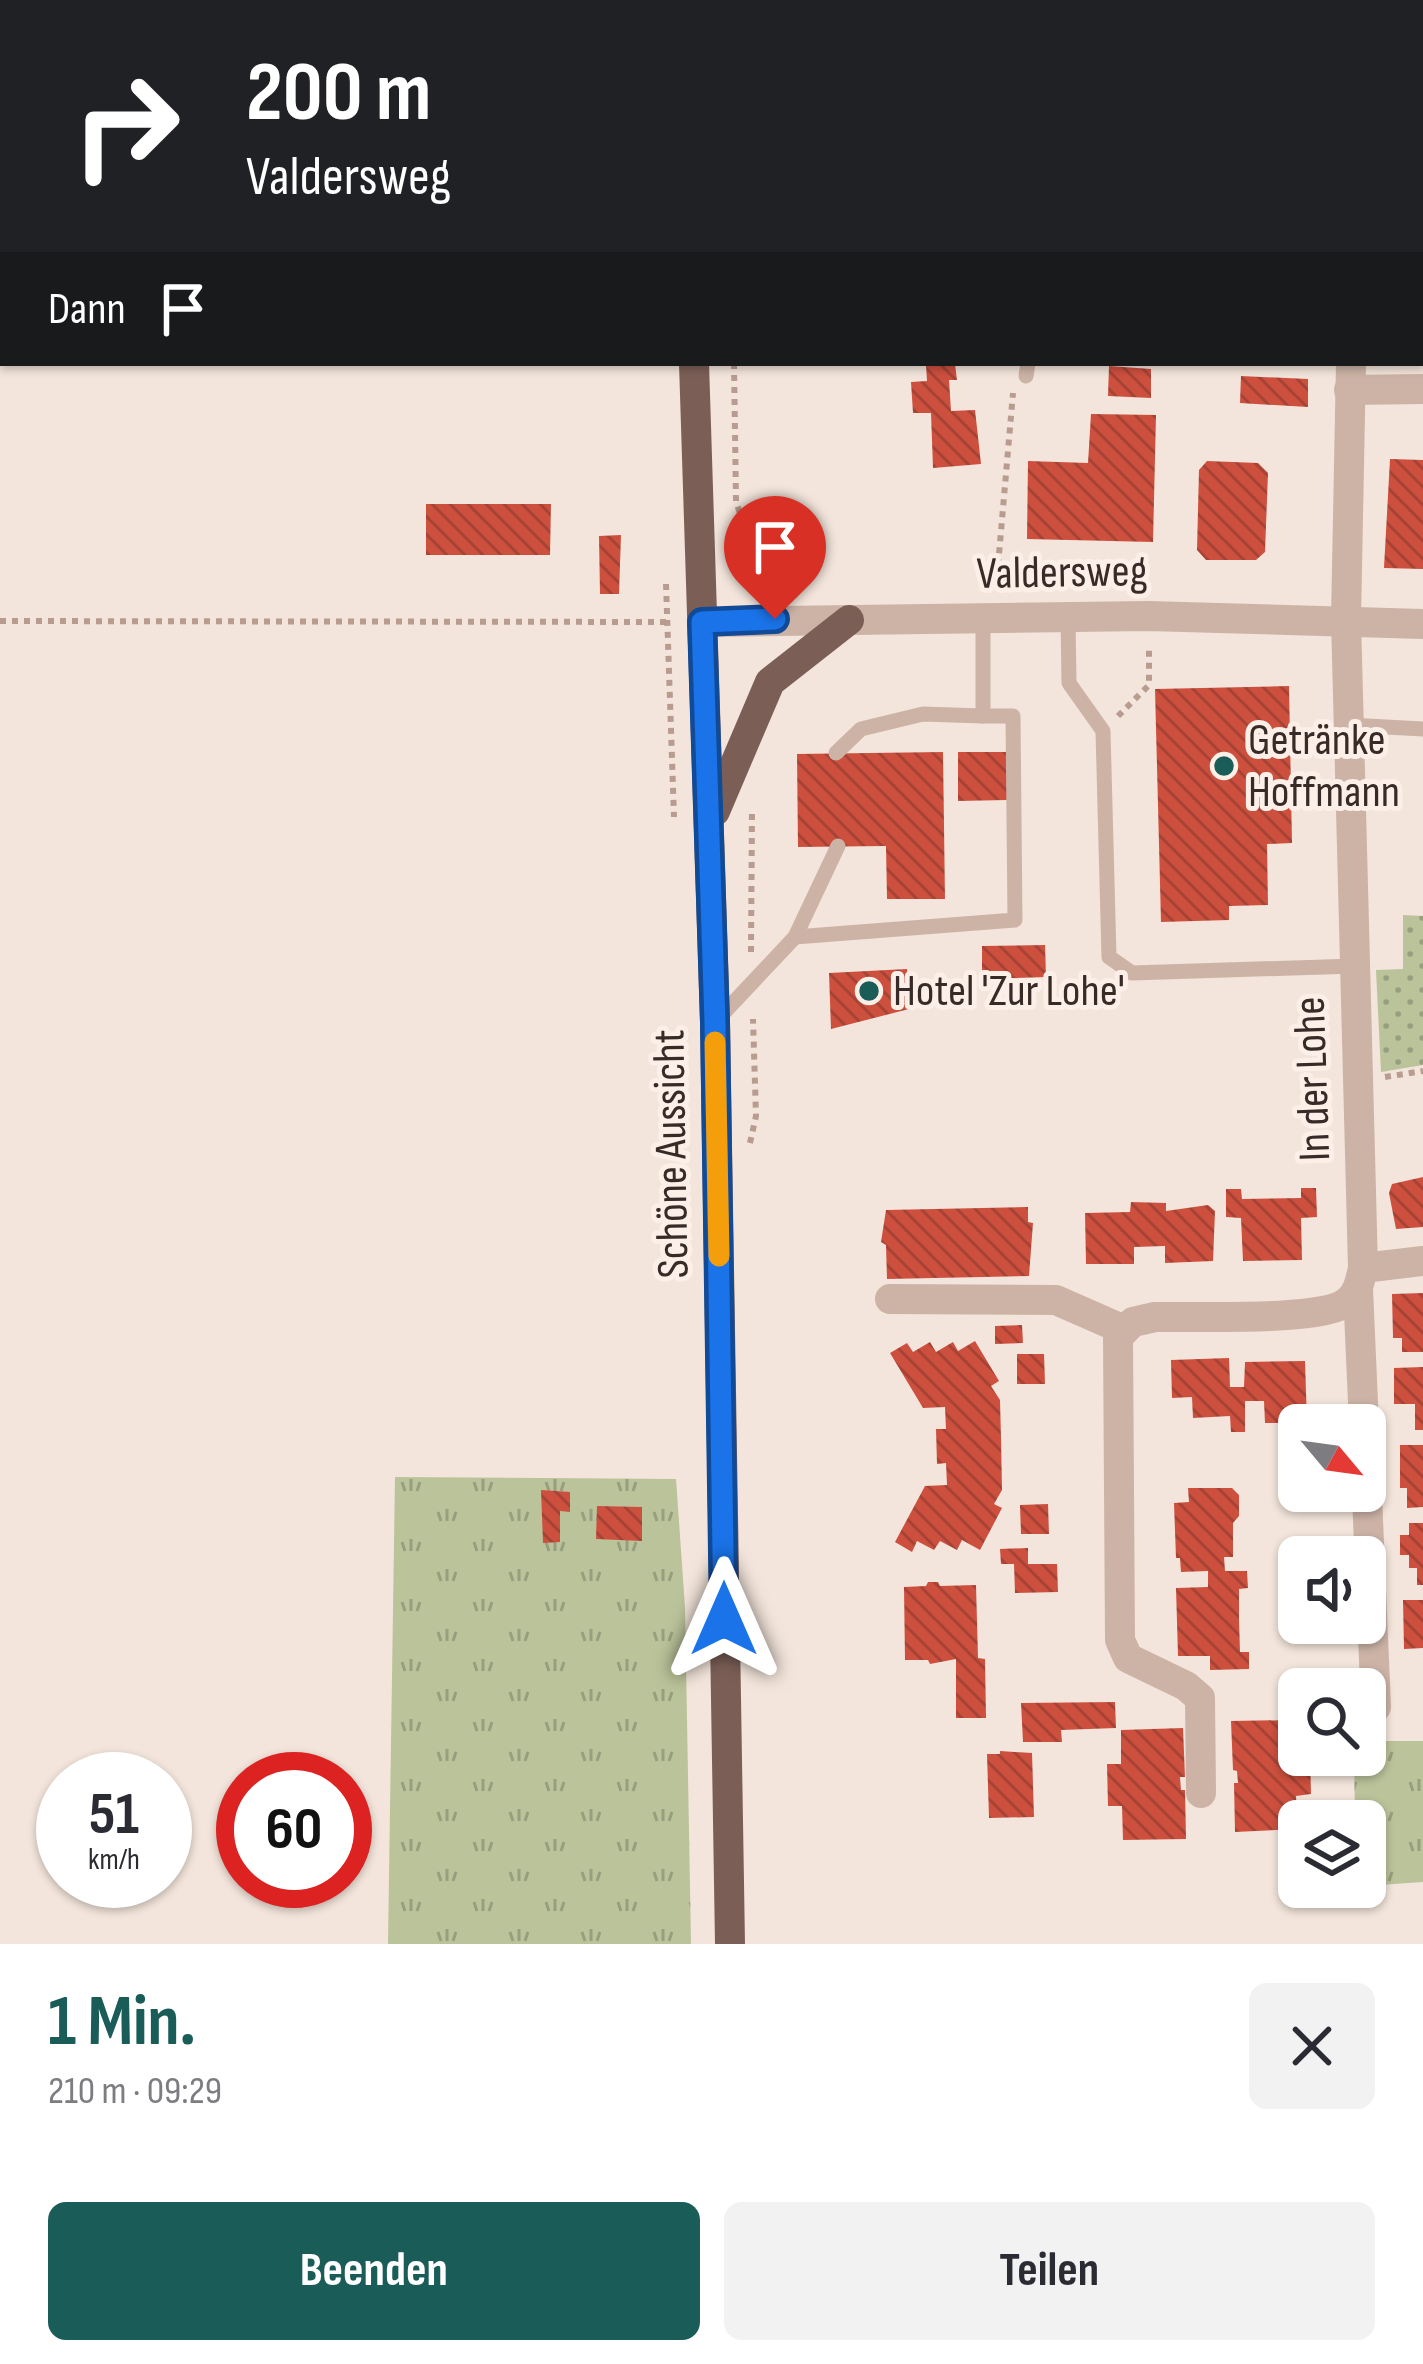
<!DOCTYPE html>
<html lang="de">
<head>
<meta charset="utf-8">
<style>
	:root { --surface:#fff; --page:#f2f2f3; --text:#2b2b33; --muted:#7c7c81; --accent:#1a5c58 }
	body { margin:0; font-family:"Sofia Sans Condensed",sans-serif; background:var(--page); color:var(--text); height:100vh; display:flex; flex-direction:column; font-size:45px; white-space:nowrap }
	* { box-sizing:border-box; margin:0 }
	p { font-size:39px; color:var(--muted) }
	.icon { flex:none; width:66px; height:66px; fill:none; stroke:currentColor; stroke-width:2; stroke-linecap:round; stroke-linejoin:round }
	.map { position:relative; height:1944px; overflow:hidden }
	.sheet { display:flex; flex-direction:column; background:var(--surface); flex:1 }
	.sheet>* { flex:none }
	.hud { position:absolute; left:0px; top:0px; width:1425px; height:366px; box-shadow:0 3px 9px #0004; background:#202124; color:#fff; overflow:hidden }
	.needle { width:78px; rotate:119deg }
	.fabs { position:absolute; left:1278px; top:1404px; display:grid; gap:24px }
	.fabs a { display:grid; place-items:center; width:108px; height:108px; border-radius:18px; background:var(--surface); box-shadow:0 3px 9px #0004; font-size:60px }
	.speed { position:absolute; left:36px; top:1752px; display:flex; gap:24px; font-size:60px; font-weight:700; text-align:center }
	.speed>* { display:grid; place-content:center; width:156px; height:156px; border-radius:50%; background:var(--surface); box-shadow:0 3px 9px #0004; line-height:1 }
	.speed small { font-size:30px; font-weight:400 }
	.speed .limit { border:18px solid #d22; background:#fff; color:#111 }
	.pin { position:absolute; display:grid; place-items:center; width:102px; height:102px; color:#fff; margin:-123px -51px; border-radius:50% 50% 50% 0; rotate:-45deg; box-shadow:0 0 12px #0007 }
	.pin .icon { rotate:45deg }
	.me { position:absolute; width:132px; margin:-66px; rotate:0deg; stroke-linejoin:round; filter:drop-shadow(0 0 9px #0008) }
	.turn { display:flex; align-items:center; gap:42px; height:252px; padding:0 48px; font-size:54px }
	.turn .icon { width:156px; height:156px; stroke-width:2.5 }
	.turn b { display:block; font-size:84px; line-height:102px }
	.then { display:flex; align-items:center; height:114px; padding:0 48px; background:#0003; gap:24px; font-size:45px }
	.round { display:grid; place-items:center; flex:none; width:126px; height:126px; border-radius:18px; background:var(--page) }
	.head { display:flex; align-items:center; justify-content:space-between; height:204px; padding:0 48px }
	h1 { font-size:72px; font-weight:700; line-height:90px; color:var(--accent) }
	.primary-button { display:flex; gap:24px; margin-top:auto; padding:24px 48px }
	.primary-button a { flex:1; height:138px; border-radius:18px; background:var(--accent); color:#fff; font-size:48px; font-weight:700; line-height:138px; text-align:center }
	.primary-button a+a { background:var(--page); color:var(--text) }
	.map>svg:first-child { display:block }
	.grass { fill:url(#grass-tufts) }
	.park { fill:url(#park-dots) }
	.building { fill:url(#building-back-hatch) }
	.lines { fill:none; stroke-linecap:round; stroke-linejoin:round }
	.path { stroke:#b89c90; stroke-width:6; stroke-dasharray:6 6; stroke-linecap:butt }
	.lane { stroke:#ccb3a6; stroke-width:15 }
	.street { stroke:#ccb3a6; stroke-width:30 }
	.primary { stroke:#7b5f57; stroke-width:30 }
	.route-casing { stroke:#114b97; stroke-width:30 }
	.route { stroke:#1a73e8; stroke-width:21 }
	.slow { stroke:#f59e0b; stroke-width:21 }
	.poi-dot { fill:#1a5c58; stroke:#fbefe7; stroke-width:4.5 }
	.labels { text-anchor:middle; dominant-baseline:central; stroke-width:10; stroke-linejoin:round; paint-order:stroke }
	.street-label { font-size:45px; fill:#382a27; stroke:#fbefe7 }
	.poi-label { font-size:45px; fill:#382a27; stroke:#fbefe7; text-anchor:start }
</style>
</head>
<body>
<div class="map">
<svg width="1423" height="1944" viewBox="0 0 1423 1944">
	<defs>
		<pattern id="grass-tufts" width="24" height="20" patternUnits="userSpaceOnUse" patternTransform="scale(3)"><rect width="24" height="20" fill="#bac39a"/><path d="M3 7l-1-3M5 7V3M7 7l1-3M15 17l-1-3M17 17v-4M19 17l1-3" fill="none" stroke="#989f7e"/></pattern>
		<pattern id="park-dots" width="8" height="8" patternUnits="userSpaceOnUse" patternTransform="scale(3)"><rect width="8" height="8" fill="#bac39a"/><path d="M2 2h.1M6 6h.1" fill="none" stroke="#989f7e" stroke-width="1.8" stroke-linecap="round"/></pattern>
		<pattern id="building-back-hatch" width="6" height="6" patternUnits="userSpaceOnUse" patternTransform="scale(3)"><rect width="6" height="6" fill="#cd503f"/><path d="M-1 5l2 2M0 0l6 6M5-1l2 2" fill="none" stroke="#a74335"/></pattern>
	</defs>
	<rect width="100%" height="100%" fill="#f3e5db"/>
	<g class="grass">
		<path d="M395 1477 676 1479 685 1607 691 1944H388Z"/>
		<path d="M1365 1741H1423V1882L1365 1886V1821H1355L1354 1755H1365Z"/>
	</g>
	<path class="park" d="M1403 915 1423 916V1065L1381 1072 1376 970 1403 969Z"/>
	<g class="building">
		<path d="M955 364 957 380H949L951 411 975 410 981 464 933 468 931 413H913L911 382 927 381 926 365Z"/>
		<path d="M1109 366 1151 369V398L1108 396Z"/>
		<path d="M1241 376 1308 379V407L1240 403Z"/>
		<path d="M1091 414 1156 415 1153 542 1027 539 1028 461 1088 463Z"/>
		<path d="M1390 459 1423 460V569L1384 568Z"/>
		<path d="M1207 461 1258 463 1268 473 1265 552 1256 560H1206L1197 550 1199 470Z"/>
		<path d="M426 504H551L550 555H426Z"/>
		<path d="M621 535 619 594H600L599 536Z"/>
		<path d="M1289 686 1292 843 1267 844 1268 905 1229 906V920L1161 922 1155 689Z"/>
		<path d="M943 752 945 899H887L886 846 798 847 797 754Z"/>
		<path d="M958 752H1007V800L958 801Z"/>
		<path d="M1045 945 1046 977 982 979V946Z"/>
		<path d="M907 969 909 1009 831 1029 829 973Z"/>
		<path d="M1423 1177V1227L1396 1229 1389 1193 1392 1184Z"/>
		<path d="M1301 1188H1316L1317 1217 1301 1218 1302 1260 1243 1261 1241 1218 1226 1217V1189H1241L1242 1199 1301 1198Z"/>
		<path d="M1131 1202 1166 1203V1211L1208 1205 1215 1211 1213 1261 1165 1263V1246L1134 1247V1264H1086L1085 1213 1130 1212Z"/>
		<path d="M1028 1207V1222L1033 1223 1029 1276 887 1279 886 1245 881 1242 886 1210Z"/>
		<path d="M1423 1293V1352H1402V1338H1393L1392 1294Z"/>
		<path d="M1022 1325 1023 1343 995 1344V1326Z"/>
		<path d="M975 1341 999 1381 991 1386 1000 1400 1001 1438 1002 1490 994 1504 1002 1508 980 1550 962 1540 957 1550 940 1541 934 1550 917 1541 912 1552 895 1542 925 1486 947 1485 946 1463 937 1464 936 1429H946L945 1407 923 1408 890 1353 907 1343 913 1352 930 1342 936 1352 953 1342 958 1351Z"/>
		<path d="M1017 1354H1044L1045 1384H1017Z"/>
		<path d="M1229 1358 1230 1387H1244L1245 1362 1305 1361 1307 1423H1265L1264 1401H1245V1432H1231L1230 1416 1193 1418 1192 1397 1172 1398 1171 1360Z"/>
		<path d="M1423 1367V1430H1415V1404H1394V1368Z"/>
		<path d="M1400 1445H1423V1507L1407 1508V1488H1400Z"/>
		<path d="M1188 1488H1232L1239 1495V1516L1233 1523V1557H1224L1225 1571H1247L1248 1588 1239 1589V1620L1240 1652H1249V1669L1210 1670V1656H1178L1176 1588 1208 1587V1571L1181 1572 1180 1558H1176L1174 1503 1189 1502Z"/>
		<path d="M541 1490 570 1492V1512L560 1511V1542L543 1543Z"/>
		<path d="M1048 1504 1049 1534H1021L1020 1505Z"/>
		<path d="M597 1506 642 1507V1541L596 1539Z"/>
		<path d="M1409 1523H1423V1585H1417V1568H1409V1555H1400V1535H1409Z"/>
		<path d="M1028 1548V1564H1057L1058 1592 1015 1593 1014 1564H1001L1000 1549Z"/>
		<path d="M928 1582H938L940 1586 976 1585 978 1658 985 1659 986 1718H956V1659L930 1664 928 1660H905L904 1587 926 1586Z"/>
		<path d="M1403 1600H1423V1648L1404 1649Z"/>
		<rect x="1301" y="1668" width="27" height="21"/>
		<path d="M1115 1702 1116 1728 1061 1730 1062 1742H1023L1021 1703Z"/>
		<path d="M1295 1720 1294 1754 1310 1755 1311 1794 1296 1796 1298 1829 1235 1832 1234 1783H1238L1237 1771 1233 1770 1231 1721Z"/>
		<path d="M1183 1728 1185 1777H1180L1181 1790H1185L1186 1839 1123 1840 1122 1806H1108L1107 1764H1121V1730Z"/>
		<path d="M1000 1751 1032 1753 1034 1817 989 1818 987 1754H1000Z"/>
	</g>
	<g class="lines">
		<g class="path">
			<path d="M719 0V3"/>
			<path d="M1036 0V3"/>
			<path d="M734 363 736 501 746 533 758 553V590"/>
			<path d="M666 584 674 817"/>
			<path d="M996 589 1013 393"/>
			<path d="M0 621 669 622"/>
			<path d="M1118 716 1149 685V646"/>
			<path d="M751 952 752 809"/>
			<path d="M1385 1077 1423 1071"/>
			<path d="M750 1143 756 1116 753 1019"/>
		</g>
		<g class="lane">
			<path d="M1026 376 1028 363"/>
			<path d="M1068 618 1069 683 1103 731 1109 957 1132 973 1355 966"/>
			<path d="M1349 725 1423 729"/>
			<path d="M836 753 861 729 923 714 983 716V620"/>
			<path d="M795 937 1015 920 1013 716H983"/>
			<path d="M718 1019 795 937 838 846"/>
		</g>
		<g class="street">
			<path d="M1422 55 1423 54"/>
			<path d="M1349 390 1423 389"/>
			<path d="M702 622 1148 616 1423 624"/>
			<path d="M1363 1268 1423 1261"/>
			<path d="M1358 1289 1364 1425"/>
			<path d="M890 1299 1056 1300 1122 1329"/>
			<path d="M1365 1449 1376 1707"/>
			<path d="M1201 1793 1200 1698 1186 1686 1128 1658 1120 1640 1118 1337 1133 1322 1155 1317C1192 1316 1322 1322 1347 1302 1358 1294 1360 1281 1363 1268L1346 619 1351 363"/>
		</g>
		<g class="primary">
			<path d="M681 0V3"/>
			<path d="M694 363 715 1022 730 1944"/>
			<path d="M715 811 770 682 849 620"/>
		</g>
	</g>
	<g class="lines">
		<defs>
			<path id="route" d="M724 1619 715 1022 702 622 775 619"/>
		</defs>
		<use href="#route" class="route-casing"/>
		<use href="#route" class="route"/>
		<path class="slow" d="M715 1042 719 1256"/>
	</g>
	<g class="poi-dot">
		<circle cx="1224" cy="766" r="12"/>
		<circle cx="869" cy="991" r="12"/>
	</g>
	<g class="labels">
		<g class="street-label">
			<text transform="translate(1062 573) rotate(-1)">Valdersweg</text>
			<text transform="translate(1313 1079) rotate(-92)">In der Lohe</text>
			<text transform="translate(672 1154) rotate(-91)">Schöne Aussicht</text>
		</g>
		<g class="poi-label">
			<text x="1248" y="740">Getränke<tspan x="1248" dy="52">Hoffmann</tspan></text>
			<text x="893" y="991">Hotel 'Zur Lohe'</text>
		</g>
	</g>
</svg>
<div class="fabs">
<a><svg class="needle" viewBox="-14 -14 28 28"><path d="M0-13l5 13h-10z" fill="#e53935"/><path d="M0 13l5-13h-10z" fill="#7c7c81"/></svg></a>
<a><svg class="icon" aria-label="sound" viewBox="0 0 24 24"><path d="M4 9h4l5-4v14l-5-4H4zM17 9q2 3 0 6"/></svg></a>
<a><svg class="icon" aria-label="search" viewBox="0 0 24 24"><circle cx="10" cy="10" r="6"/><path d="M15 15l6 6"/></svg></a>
<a><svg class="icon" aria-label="layers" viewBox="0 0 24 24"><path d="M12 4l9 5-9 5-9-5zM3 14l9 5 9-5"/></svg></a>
</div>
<div class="speed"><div>51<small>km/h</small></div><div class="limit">60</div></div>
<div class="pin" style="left:775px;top:619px;background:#d93025"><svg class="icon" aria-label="arrive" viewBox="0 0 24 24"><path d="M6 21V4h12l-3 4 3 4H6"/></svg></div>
<svg class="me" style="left:724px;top:1619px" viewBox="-20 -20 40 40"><path d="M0-17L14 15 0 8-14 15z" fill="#1a73e8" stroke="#fff" stroke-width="4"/></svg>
<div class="hud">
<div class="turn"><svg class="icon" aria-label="right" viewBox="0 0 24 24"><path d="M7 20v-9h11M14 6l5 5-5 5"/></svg><div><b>200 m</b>Valdersweg</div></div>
<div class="then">Dann<svg class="icon" aria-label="arrive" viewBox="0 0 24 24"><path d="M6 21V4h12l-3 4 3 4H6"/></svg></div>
</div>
</div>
<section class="sheet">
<div class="head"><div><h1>1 Min.</h1><p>210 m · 09:29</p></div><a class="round"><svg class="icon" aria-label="close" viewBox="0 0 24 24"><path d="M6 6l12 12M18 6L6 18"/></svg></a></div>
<div class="primary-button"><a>Beenden</a><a>Teilen</a></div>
</section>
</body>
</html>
